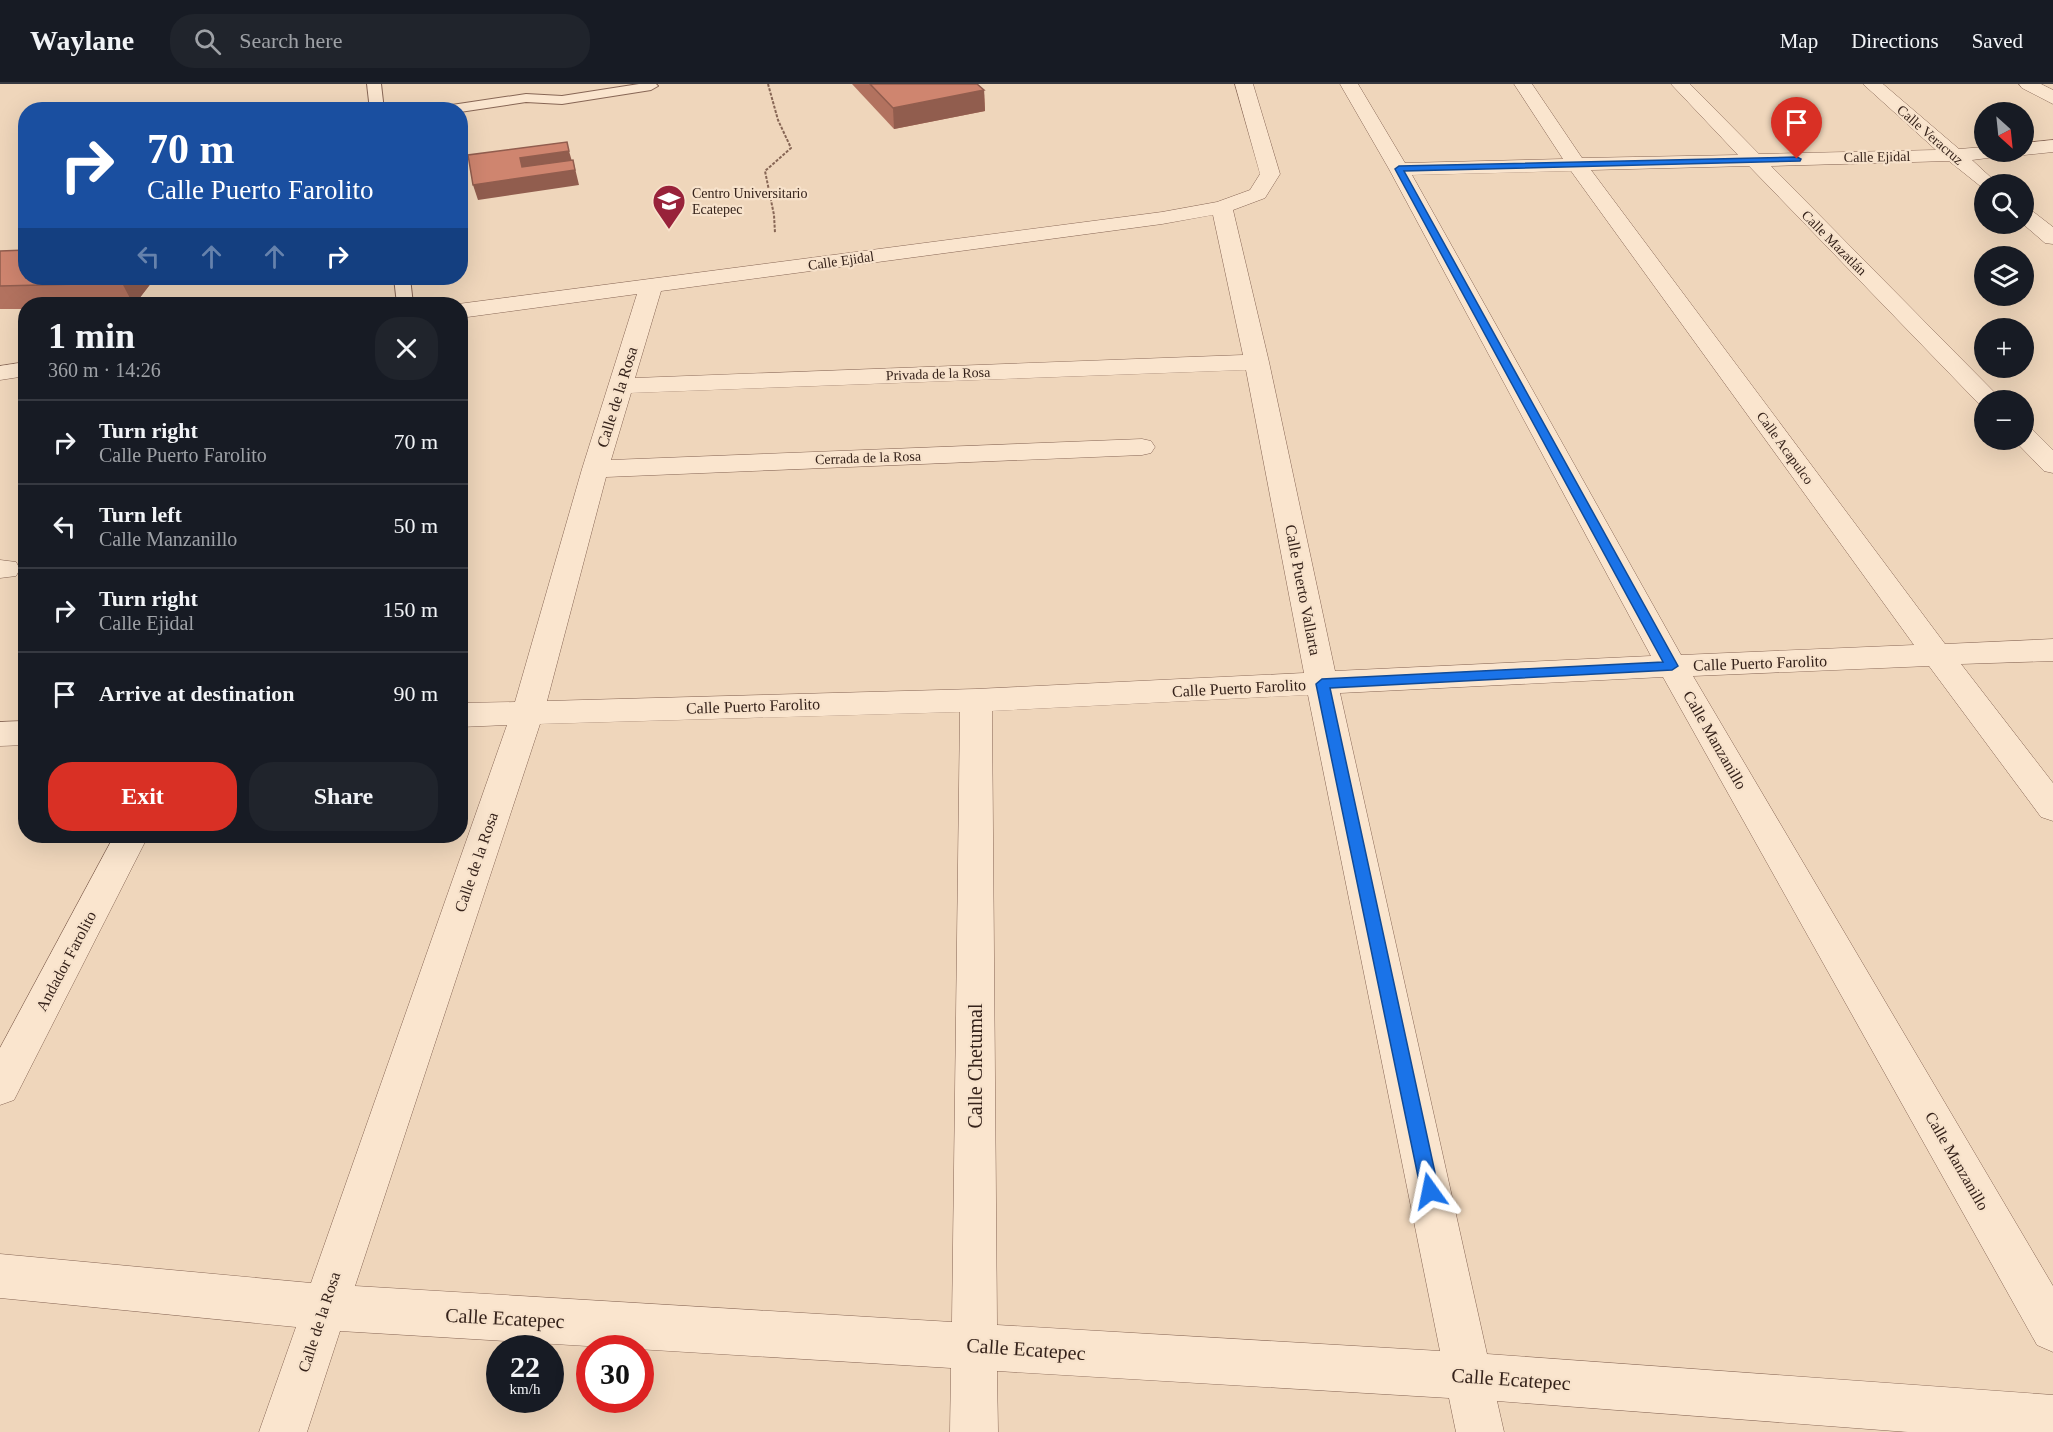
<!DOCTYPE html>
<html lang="en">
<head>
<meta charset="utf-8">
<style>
	:root { --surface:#171b24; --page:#20242c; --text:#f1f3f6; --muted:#9ea1a6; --line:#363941; --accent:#d93025 }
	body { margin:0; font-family:Georgia,serif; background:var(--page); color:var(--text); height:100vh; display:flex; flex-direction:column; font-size:22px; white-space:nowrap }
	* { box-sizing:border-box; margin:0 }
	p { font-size:20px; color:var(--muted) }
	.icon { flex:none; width:33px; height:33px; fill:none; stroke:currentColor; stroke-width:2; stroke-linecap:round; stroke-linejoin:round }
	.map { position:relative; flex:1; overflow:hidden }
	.panel { position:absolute; left:18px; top:213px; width:450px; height:546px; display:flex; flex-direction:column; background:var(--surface); border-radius:24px; box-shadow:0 6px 24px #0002 }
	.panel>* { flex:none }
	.top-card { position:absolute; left:18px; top:18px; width:450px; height:183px; border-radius:24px; box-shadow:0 6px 24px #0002; background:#1a4fa0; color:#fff; overflow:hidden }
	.needle { width:39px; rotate:153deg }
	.tools { position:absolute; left:1974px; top:18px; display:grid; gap:12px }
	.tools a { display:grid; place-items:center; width:60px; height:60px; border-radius:50%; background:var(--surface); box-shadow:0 6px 24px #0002; font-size:30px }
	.speed { position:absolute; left:486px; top:1251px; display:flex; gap:12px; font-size:30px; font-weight:700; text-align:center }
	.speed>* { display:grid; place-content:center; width:78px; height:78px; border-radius:50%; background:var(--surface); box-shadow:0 6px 24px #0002; line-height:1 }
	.speed small { font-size:15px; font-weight:400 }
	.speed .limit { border:9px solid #d22; background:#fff; color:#111 }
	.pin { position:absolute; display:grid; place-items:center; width:51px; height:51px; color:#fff; margin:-62px -26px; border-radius:50% 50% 50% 0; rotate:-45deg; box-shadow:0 0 6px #0007 }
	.pin .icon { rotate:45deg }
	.me { position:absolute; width:66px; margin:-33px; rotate:348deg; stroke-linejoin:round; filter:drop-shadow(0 0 4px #0008) }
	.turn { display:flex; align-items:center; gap:21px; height:126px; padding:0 30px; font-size:27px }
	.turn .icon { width:78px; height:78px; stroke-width:2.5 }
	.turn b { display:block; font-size:42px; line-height:51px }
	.lanes { display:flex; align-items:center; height:57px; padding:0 30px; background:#0003; justify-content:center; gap:30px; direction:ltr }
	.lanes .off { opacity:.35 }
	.round { display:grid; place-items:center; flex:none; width:63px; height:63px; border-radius:24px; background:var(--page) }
	.headline { display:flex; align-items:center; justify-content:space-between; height:102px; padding:0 30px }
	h1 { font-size:36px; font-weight:700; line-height:45px }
	.action { display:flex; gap:12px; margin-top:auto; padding:12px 30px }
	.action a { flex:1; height:69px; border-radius:24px; background:var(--accent); color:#fff; font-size:24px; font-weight:700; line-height:69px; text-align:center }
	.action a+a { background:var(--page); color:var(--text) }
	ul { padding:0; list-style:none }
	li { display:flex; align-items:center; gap:18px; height:84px; padding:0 30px; border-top:2px solid var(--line) }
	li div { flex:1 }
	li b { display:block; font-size:22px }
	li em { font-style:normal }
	header { display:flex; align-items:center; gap:36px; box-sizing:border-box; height:84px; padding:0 30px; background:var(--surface); border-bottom:2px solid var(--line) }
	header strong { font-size:28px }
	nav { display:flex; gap:33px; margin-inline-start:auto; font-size:21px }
	.search { width:420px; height:54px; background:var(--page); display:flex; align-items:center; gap:15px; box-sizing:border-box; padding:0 21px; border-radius:24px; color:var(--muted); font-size:22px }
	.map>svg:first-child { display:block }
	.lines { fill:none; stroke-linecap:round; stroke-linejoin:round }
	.service-casing { stroke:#876655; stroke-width:2 }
	.minor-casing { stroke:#876655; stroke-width:1 }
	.path { stroke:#876655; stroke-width:2; stroke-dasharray:3 1.5; stroke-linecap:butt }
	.service { fill:#fae5ce; fill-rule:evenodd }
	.minor { fill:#fae5ce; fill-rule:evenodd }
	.wall { fill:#b2725f }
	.shaded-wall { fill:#915d4e }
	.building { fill:#cf856f; stroke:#915d4e; stroke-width:1.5 }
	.route { fill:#1a73e8; stroke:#114b97; stroke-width:1.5 }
	.labels { text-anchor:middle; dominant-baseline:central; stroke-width:4.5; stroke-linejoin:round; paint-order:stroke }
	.far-street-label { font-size:14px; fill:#35221a; stroke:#f7e2cb }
	.far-poi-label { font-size:14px; fill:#35221a; stroke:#f7e2cb; text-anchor:start }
	.street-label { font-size:16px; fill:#35221a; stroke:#f7e2cb }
	.near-street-label { font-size:20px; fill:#35221a; stroke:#f7e2cb }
</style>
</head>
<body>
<header>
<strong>Waylane</strong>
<div class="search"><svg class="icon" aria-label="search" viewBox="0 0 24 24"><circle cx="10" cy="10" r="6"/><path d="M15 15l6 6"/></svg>Search here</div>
<nav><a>Map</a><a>Directions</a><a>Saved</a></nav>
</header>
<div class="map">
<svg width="2053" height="1348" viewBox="0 0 2053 1348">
	<rect width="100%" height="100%" fill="#efd6bb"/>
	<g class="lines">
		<defs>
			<g id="service">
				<path d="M367 0H381L384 26H370Z"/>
				<path d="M639 0H656L658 2 651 6 562 20 526 18 460 28V26H439L445 22 526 10 562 12Z"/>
				<path d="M394 194H410L413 220H397Z"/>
			</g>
			<g id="minor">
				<path d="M1235 0H1253L1280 90 1265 114 1233 126 1269 278 1335 587 1651 572 1389 85 1340 0H1358L1405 79 1563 75 1514 0H1532L1582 74 1738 71 1671 0H1690L1759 70 1936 66 1863 0H1883L1959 65 1984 63V68H2006L2003 72 1972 76 1998 100H1984V105L1949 77 1771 82 2002 316H1984V322L1980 321 1749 82 1591 86 1945 560 2053 555V577L1961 580 2053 699V737L2041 733 1929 582 1693 592 2053 1202V1268L2037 1261 1663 593 1340 609 1487 1270 2053 1311V1348H1908L1497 1317 1504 1348H1456L1449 1314 997 1287 998 1348H950L951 1284 340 1247 307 1348H259L296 1243 0 1214V1170L311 1199 507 641 460 643V619L515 618 582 385 637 210 460 234V220H458L1162 128 1217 118 1250 106 1260 90ZM1571 87 1914 561 1681 571 1412 91ZM1213 131 1243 271 635 294 661 207 1162 140ZM1246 286 1304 589 976 605 547 617 606 393 1142 371 1151 369 1155 363 1151 357 1142 355 611 376 631 309ZM1308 611 1440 1267 997 1241 992 627ZM960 628 952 1238 355 1202 540 640Z"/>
				<path d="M2019 0H2041L2053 6V20L2022 4Z"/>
				<path d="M2053 56V68L2024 71 2016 68H2024V59Z"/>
				<path d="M2024 124 2031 126 2053 143V160L2045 159 2023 140Z"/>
				<path d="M26 278V292L0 296V282Z"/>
				<path d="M2024 343 2033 346 2053 366V389L2044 387 2014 356H2024Z"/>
				<path d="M0 476 16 478 20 485 16 492 0 494Z"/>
				<path d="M26 637V661L0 662V638Z"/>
				<path d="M114 752H148L14 1016 0 1021V964Z"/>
			</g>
		</defs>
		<use href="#service" class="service-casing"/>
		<use href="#minor" class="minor-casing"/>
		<path class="path" d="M768 0 778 36 791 64 765 87 774 131 775 149"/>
		<use href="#service" class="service"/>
		<use href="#minor" class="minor"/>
	</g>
	<g class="wall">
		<path d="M852 0H977L984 6 985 27 894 45Z"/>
		<path d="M0 167 26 194H155L135 220H26V225H0Z"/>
	</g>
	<g class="shaded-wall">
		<path d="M984 6 985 27 894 45 893 24Z"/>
		<path d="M569 67 573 81V76L579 101 478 116 473 101 520 74Z"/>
		<path d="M126 194H155L135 220H133L122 199Z"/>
	</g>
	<g class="building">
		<path d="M870 0H977L984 6 893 24Z"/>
		<path d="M567 58 569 67 520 74 522 83 573 76 575 86 473 101 468 71Z"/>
		<path d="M26 166V194H126L122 199 0 202V167Z"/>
	</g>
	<path class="route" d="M1797 73 1801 75 1800 77 1404 87 1678 582 1672 586 1330 604 1439 1107 1436 1113 1430 1116 1424 1113 1421 1107 1316 600 1322 595 1663 578 1395 85 1399 82Z"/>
	<defs>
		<symbol id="university-pin" viewBox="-11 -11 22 30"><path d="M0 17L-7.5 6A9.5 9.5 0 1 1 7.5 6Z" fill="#98223a" stroke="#f7e2cb"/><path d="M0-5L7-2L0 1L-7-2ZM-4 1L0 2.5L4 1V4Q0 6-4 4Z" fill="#fff"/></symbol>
	</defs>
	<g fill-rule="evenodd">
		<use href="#university-pin" x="650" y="98" width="38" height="52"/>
	</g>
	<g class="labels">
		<g class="far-street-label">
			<text transform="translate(1930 51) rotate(41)">Calle Veracruz</text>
			<text transform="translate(1877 73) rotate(-1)">Calle Ejidal</text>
			<text transform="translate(1834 159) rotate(45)">Calle Mazatlán</text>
			<text transform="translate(841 177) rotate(-8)">Calle Ejidal</text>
			<text transform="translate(938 290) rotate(-2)">Privada de la Rosa</text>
			<text transform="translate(1785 364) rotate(54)">Calle Acapulco</text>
			<text transform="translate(868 374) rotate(-2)">Cerrada de la Rosa</text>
		</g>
		<g class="far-poi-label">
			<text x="692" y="109">Centro Universitario<tspan x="692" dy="16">Ecatepec</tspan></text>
		</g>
		<g class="street-label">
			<text transform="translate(617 313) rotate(-73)">Calle de la Rosa</text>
			<text transform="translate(1303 506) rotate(79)">Calle Puerto Vallarta</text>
			<text transform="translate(1760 579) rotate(-2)">Calle Puerto Farolito</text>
			<text transform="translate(1239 604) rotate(-3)">Calle Puerto Farolito</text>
			<text transform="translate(753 622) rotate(-2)">Calle Puerto Farolito</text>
			<text transform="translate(1715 656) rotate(60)">Calle Manzanillo</text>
			<text transform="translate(476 778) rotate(-71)">Calle de la Rosa</text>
			<text transform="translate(66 877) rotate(-62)">Andador Farolito</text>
			<text transform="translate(1957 1077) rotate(60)">Calle Manzanillo</text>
			<text transform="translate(319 1238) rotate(-72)">Calle de la Rosa</text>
		</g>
		<g class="near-street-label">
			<text transform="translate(975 982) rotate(-90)">Calle Chetumal</text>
			<text transform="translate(505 1234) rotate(3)">Calle Ecatepec</text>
			<text transform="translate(1026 1265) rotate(4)">Calle Ecatepec</text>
			<text transform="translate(1511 1295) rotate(4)">Calle Ecatepec</text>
		</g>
	</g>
</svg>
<div class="tools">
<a><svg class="needle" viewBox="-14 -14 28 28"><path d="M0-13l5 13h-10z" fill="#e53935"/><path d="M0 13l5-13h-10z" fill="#9ea1a6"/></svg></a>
<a><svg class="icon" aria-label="search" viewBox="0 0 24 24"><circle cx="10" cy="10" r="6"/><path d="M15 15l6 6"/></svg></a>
<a><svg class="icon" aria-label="layers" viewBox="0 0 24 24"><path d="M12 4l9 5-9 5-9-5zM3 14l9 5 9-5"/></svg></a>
<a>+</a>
<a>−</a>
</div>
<div class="speed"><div>22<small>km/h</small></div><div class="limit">30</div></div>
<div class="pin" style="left:1797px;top:75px;background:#d93025"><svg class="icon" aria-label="arrive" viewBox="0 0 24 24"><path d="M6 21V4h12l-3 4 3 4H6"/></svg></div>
<svg class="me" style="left:1430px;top:1107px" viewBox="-20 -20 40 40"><path d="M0-17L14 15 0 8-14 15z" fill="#1a73e8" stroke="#fff" stroke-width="4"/></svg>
<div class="top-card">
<div class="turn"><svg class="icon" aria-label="right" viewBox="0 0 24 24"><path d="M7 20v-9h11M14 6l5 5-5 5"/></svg><div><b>70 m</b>Calle Puerto Farolito</div></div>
<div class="lanes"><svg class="icon off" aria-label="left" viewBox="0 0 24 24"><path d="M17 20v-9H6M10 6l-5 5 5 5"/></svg><svg class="icon off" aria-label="ahead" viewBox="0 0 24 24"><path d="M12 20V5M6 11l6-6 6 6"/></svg><svg class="icon off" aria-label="ahead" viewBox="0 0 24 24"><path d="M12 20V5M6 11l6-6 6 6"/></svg><svg class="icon" aria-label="right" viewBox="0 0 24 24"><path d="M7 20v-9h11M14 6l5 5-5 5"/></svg></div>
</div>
<section class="panel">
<div class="headline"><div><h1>1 min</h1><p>360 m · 14:26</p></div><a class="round"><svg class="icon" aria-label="close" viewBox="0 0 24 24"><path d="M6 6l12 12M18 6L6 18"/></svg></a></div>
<ul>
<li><svg class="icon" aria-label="right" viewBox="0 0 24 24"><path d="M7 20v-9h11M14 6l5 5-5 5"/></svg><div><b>Turn right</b><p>Calle Puerto Farolito</p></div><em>70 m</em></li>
<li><svg class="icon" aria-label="left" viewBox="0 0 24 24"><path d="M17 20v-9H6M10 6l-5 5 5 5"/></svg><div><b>Turn left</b><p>Calle Manzanillo</p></div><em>50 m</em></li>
<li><svg class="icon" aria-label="right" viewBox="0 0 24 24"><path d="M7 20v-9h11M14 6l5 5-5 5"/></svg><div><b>Turn right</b><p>Calle Ejidal</p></div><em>150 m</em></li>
<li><svg class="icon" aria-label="arrive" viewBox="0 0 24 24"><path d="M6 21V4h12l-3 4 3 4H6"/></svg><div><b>Arrive at destination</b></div><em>90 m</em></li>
</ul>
<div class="action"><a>Exit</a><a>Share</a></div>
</section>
</div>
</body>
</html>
